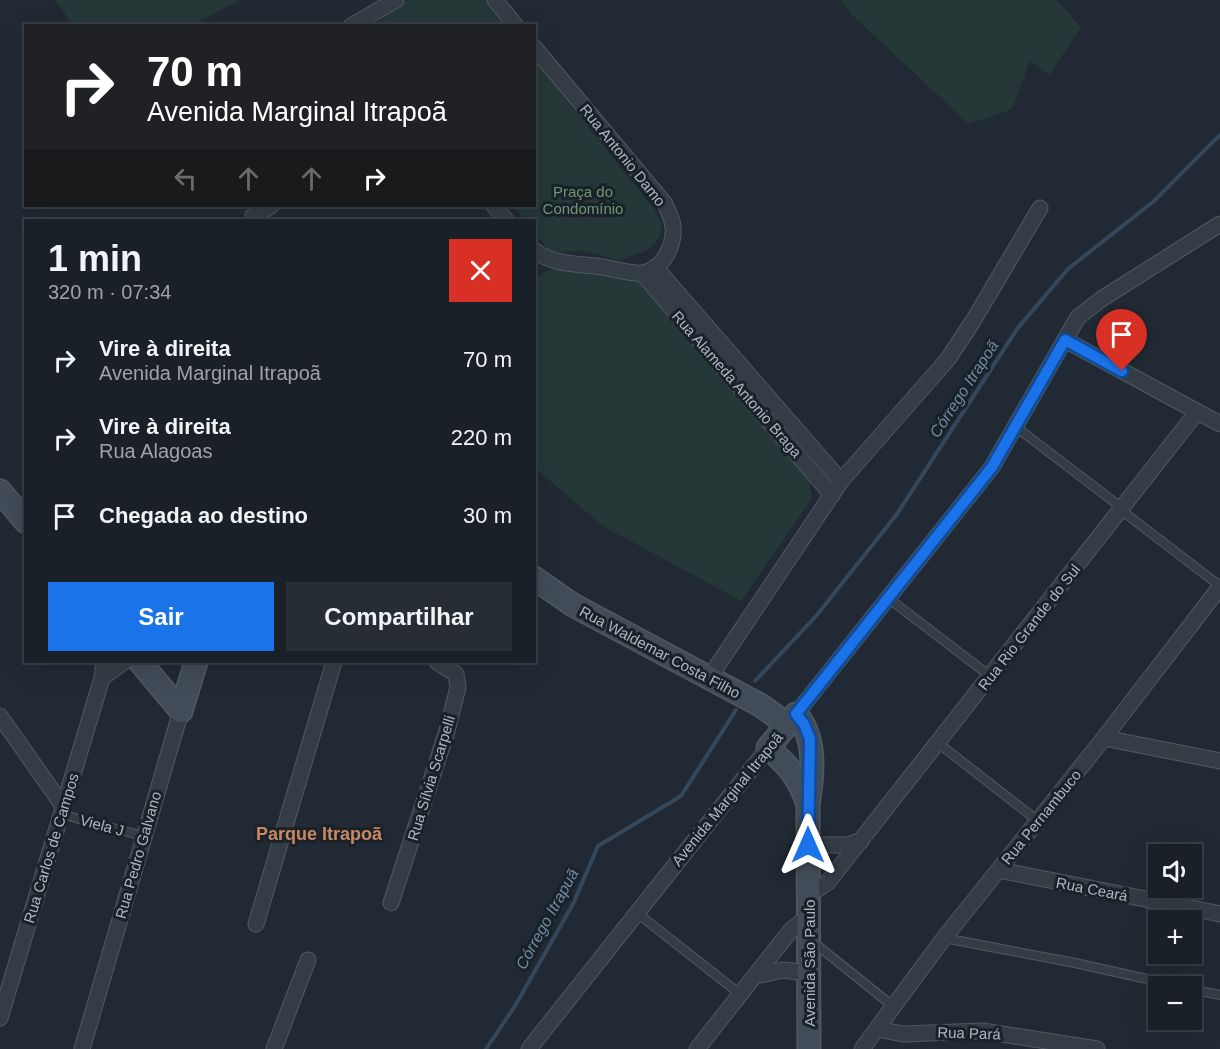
<!DOCTYPE html>
<html lang="pt">
<head>
<meta charset="utf-8">
<style>
	:root { --surface:#192027; --page:#262d33; --text:#f1f3f6; --muted:#9fa3a7; --line:#373e44; --accent:#1a73e8 }
	body { margin:0; font-family:Helvetica,sans-serif; background:var(--page); color:var(--text); height:100vh; display:flex; flex-direction:column; font-size:22px; white-space:nowrap }
	* { box-sizing:border-box; margin:0 }
	p { font-size:20px; color:var(--muted) }
	.icon { flex:none; width:33px; height:33px; fill:none; stroke:currentColor; stroke-width:2; stroke-linecap:round; stroke-linejoin:round }
	.map { position:relative; flex:1; overflow:hidden }
	.details { position:absolute; left:24px; top:219px; width:512px; height:444px; display:flex; flex-direction:column; background:var(--surface); border-radius:0px; box-shadow:0 6px 24px #0002,0 0 0 2px var(--line) }
	.details>* { flex:none }
	.top-card { position:absolute; left:24px; top:24px; width:512px; height:183px; border-radius:0px; box-shadow:0 6px 24px #0002,0 0 0 2px var(--line); background:#202124; color:#fff; overflow:hidden }
	.tools { position:absolute; left:1148px; top:844px; display:grid; gap:12px }
	.tools a { display:grid; place-items:center; width:54px; height:54px; border-radius:0px; background:var(--surface); box-shadow:0 6px 24px #0002,0 0 0 2px var(--line); font-size:30px }
	.pin { position:absolute; display:grid; place-items:center; width:51px; height:51px; color:#fff; margin:-62px -26px; border-radius:50% 50% 50% 0; rotate:-45deg; box-shadow:0 0 6px #0007 }
	.pin .icon { rotate:45deg }
	.me { position:absolute; width:66px; margin:-33px; rotate:0deg; stroke-linejoin:round; filter:drop-shadow(0 0 4px #0008) }
	.turn { display:flex; align-items:center; gap:21px; height:126px; padding:0 24px; font-size:27px }
	.turn .icon { width:78px; height:78px; stroke-width:2.5 }
	.turn b { display:block; font-size:42px; line-height:51px }
	.lanes { display:flex; align-items:center; height:57px; padding:0 24px; background:#0003; justify-content:center; gap:30px; direction:ltr }
	.lanes .off { opacity:.35 }
	.round { display:grid; place-items:center; flex:none; width:63px; height:63px; border-radius:0px; background:var(--page) }
	.summary { display:flex; align-items:center; justify-content:space-between; height:102px; padding:0 24px }
	h1 { font-size:36px; font-weight:800; line-height:45px }
	.button { display:flex; gap:12px; margin-top:auto; padding:12px 24px }
	.button a { flex:1; height:69px; border-radius:0px; background:var(--accent); color:#fff; font-size:24px; font-weight:800; line-height:69px; text-align:center }
	.button a+a { background:var(--page); color:var(--text) }
	ul { padding:0; list-style:none }
	li { display:flex; align-items:center; gap:18px; height:78px; padding:0 24px }
	li div { flex:1 }
	li b { display:block; font-size:22px }
	li em { font-style:normal }
	.map>svg:first-child { display:block }
	.green { fill:#253837 }
	.lines { fill:none; stroke-linecap:round; stroke-linejoin:round }
	.stream { stroke:#35475a; stroke-width:4 }
	.lane-casing { stroke:#515a63; stroke-width:10 }
	.street-casing { stroke:#515a63; stroke-width:17 }
	.secondary-casing { stroke:#515a63; stroke-width:25 }
	.lane { stroke:#343c45; stroke-width:8 }
	.street { stroke:#343c45; stroke-width:15 }
	.secondary { stroke:#424c58; stroke-width:22 }
	.route-casing { stroke:#114b97; stroke-width:15 }
	.route { stroke:#1a73e8; stroke-width:10 }
	.labels { text-anchor:middle; dominant-baseline:central; stroke-width:6; stroke-linejoin:round; paint-order:stroke }
	.street-label { font-size:15px; fill:#aeb7c2; stroke:#192129 }
	.park-label { font-size:15px; fill:#709675; stroke:#192129 }
	.water-label { font-size:16px; font-style:italic; fill:#708aa4; stroke:#192129 }
	.quarter-label { font-size:18px; font-weight:bold; fill:#ca8761; stroke:#192129 }
</style>
</head>
<body>
<div class="map">
<svg width="1220" height="1049" viewBox="0 0 1220 1049">
	<rect width="100%" height="100%" fill="#212a34"/>
	<g class="green">
		<path d="M56 0H241L192 25 73 26Z"/>
		<path d="M409 0H485L506 25 377 26C380 10 397 6 409 0Z"/>
		<path d="M841 0H1057L1081 27 1049 75 1030 61 1012 109 969 124 852 15Z"/>
		<path d="M534 60 655 210 662 224 660 236 648 250 619 260 583 251 550 252 534 232V220H525L513 206H534Z"/>
		<path d="M558 268 604 271 648 284 808 473 812 498 741 601 603 526 534 467V280L546 271Z"/>
	</g>
	<g class="lines">
		<g class="stream">
			<path d="M755 681 817 615 897 514 1017 329 1068 269 1154 201 1220 135"/>
			<path d="M486 1049 515 1006 573 904 598 846 681 796 736 710"/>
		</g>
		<defs>
			<g id="lane">
				<path d="M1016 427 1122 508"/>
				<path d="M1121 510 1220 586"/>
				<path d="M888 598 990 676"/>
				<path d="M938 743 1038 821"/>
				<path d="M61 814 143 836"/>
				<path d="M637 913 740 994"/>
				<path d="M944 938 1075 963 1183 987"/>
				<path d="M813 942 894 1007"/>
				<path d="M1191 989 1220 995"/>
			</g>
			<g id="street">
				<path d="M495 0 516 26"/>
				<path d="M351 26 396 0"/>
				<path d="M534 47 665 204C668 211 672 218 673 226 675 244 663 270 643 273 634 275 607 267 596 266 575 264 551 264 534 250"/>
				<path d="M494 206 506 220"/>
				<path d="M253 216 271 206"/>
				<path d="M655 267 841 481"/>
				<path d="M642 273 832 495"/>
				<path d="M1065 340 1220 424"/>
				<path d="M102 678 124 662"/>
				<path d="M709 678 841 481 948 359 973 321 1040 208"/>
				<path d="M796 714 992 467 1078 317 1103 298 1220 224"/>
				<path d="M0 716 63 806"/>
				<path d="M1104 738 1220 761"/>
				<path d="M808 845H847L861 841"/>
				<path d="M999 870 1220 914"/>
				<path d="M809 891 818 889 828 882 1197 412"/>
				<path d="M391 903 447 731 458 687 456 674 437 662"/>
				<path d="M256 924 334 662"/>
				<path d="M755 976 783 970 809 973"/>
				<path d="M0 1018 102 678 104 662"/>
				<path d="M877 1029 903 1034 983 1031 1097 1049"/>
				<path d="M82 1049 181 711"/>
				<path d="M274 1049 308 960"/>
				<path d="M529 1049 768 748"/>
				<path d="M697 1049 791 930 809 916"/>
				<path d="M862 1049 944 938 1104 738 1220 587"/>
			</g>
			<g id="secondary">
				<path d="M0 491 26 522"/>
				<path d="M534 578 573 605 760 705 787 724"/>
				<path d="M140 662 181 711"/>
				<path d="M181 711 196 662"/>
				<path d="M808 805C800 779 788 765 768 748L796 714C817 738 813 775 808 805L809 1049"/>
			</g>
		</defs>
		<use href="#lane" class="lane-casing"/>
		<use href="#street" class="street-casing"/>
		<use href="#secondary" class="secondary-casing"/>
		<use href="#lane" class="lane"/>
		<use href="#street" class="street"/>
		<use href="#secondary" class="secondary"/>
	</g>
	<g class="lines">
		<defs>
			<path id="route" d="M808 845 810 739 804 724 796 714 992 467 1065 340 1122 371"/>
		</defs>
		<use href="#route" class="route-casing"/>
		<use href="#route" class="route"/>
	</g>
	<g class="labels">
		<g class="street-label">
			<text transform="translate(623 155) rotate(51)">Rua Antonio Damo</text>
			<text transform="translate(737 384) rotate(49)">Rua Alameda Antonio Braga</text>
			<text transform="translate(1029 627) rotate(-52)">Rua Rio Grande do Sul</text>
			<text transform="translate(660 652) rotate(28)">Rua Waldemar Costa Filho</text>
			<text transform="translate(431 778) rotate(-73)">Rua Sílvia Scarpelli</text>
			<text transform="translate(727 799) rotate(-51)">Avenida Marginal Itrapoã</text>
			<text transform="translate(1041 817) rotate(-51)">Rua Pernambuco</text>
			<text transform="translate(102 825) rotate(15)">Viela J</text>
			<text transform="translate(51 848) rotate(-73)">Rua Carlos de Campos</text>
			<text transform="translate(138 855) rotate(-74)">Rua Pedro Galvano</text>
			<text transform="translate(1092 889) rotate(11)">Rua Ceará</text>
			<text transform="translate(809 963) rotate(-90)">Avenida São Paulo</text>
			<text transform="translate(969 1033) rotate(2)">Rua Pará</text>
		</g>
		<g class="park-label">
			<text x="583" y="191">Praça do<tspan x="583" dy="17">Condomínio</tspan></text>
		</g>
		<g class="water-label">
			<text transform="translate(964 389) rotate(-57)">Córrego Itrapoã</text>
			<text transform="translate(547 919) rotate(-61)">Córrego Itrapuã</text>
		</g>
		<g class="quarter-label">
			<text x="319" y="834">Parque Itrapoã</text>
		</g>
	</g>
</svg>
<div class="tools">
<a><svg class="icon" aria-label="sound" viewBox="0 0 24 24"><path d="M4 9h4l5-4v14l-5-4H4zM17 9q2 3 0 6"/></svg></a>
<a>+</a>
<a>−</a>
</div>
<div class="pin" style="left:1122px;top:371px;background:#d93025"><svg class="icon" aria-label="arrive" viewBox="0 0 24 24"><path d="M6 21V4h12l-3 4 3 4H6"/></svg></div>
<svg class="me" style="left:808px;top:845px" viewBox="-20 -20 40 40"><path d="M0-17L14 15 0 8-14 15z" fill="#1a73e8" stroke="#fff" stroke-width="4"/></svg>
<div class="top-card">
<div class="turn"><svg class="icon" aria-label="right" viewBox="0 0 24 24"><path d="M7 20v-9h11M14 6l5 5-5 5"/></svg><div><b>70 m</b>Avenida Marginal Itrapoã</div></div>
<div class="lanes"><svg class="icon off" aria-label="left" viewBox="0 0 24 24"><path d="M17 20v-9H6M10 6l-5 5 5 5"/></svg><svg class="icon off" aria-label="ahead" viewBox="0 0 24 24"><path d="M12 20V5M6 11l6-6 6 6"/></svg><svg class="icon off" aria-label="ahead" viewBox="0 0 24 24"><path d="M12 20V5M6 11l6-6 6 6"/></svg><svg class="icon" aria-label="right" viewBox="0 0 24 24"><path d="M7 20v-9h11M14 6l5 5-5 5"/></svg></div>
</div>
<section class="details">
<div class="summary"><div><h1>1 min</h1><p>320 m · 07:34</p></div><a class="round" style="background:#d93025;color:#fff"><svg class="icon" aria-label="close" viewBox="0 0 24 24"><path d="M6 6l12 12M18 6L6 18"/></svg></a></div>
<ul>
<li><svg class="icon" aria-label="right" viewBox="0 0 24 24"><path d="M7 20v-9h11M14 6l5 5-5 5"/></svg><div><b>Vire à direita</b><p>Avenida Marginal Itrapoã</p></div><em>70 m</em></li>
<li><svg class="icon" aria-label="right" viewBox="0 0 24 24"><path d="M7 20v-9h11M14 6l5 5-5 5"/></svg><div><b>Vire à direita</b><p>Rua Alagoas</p></div><em>220 m</em></li>
<li><svg class="icon" aria-label="arrive" viewBox="0 0 24 24"><path d="M6 21V4h12l-3 4 3 4H6"/></svg><div><b>Chegada ao destino</b></div><em>30 m</em></li>
</ul>
<div class="button"><a>Sair</a><a>Compartilhar</a></div>
</section>
</div>
</body>
</html>
